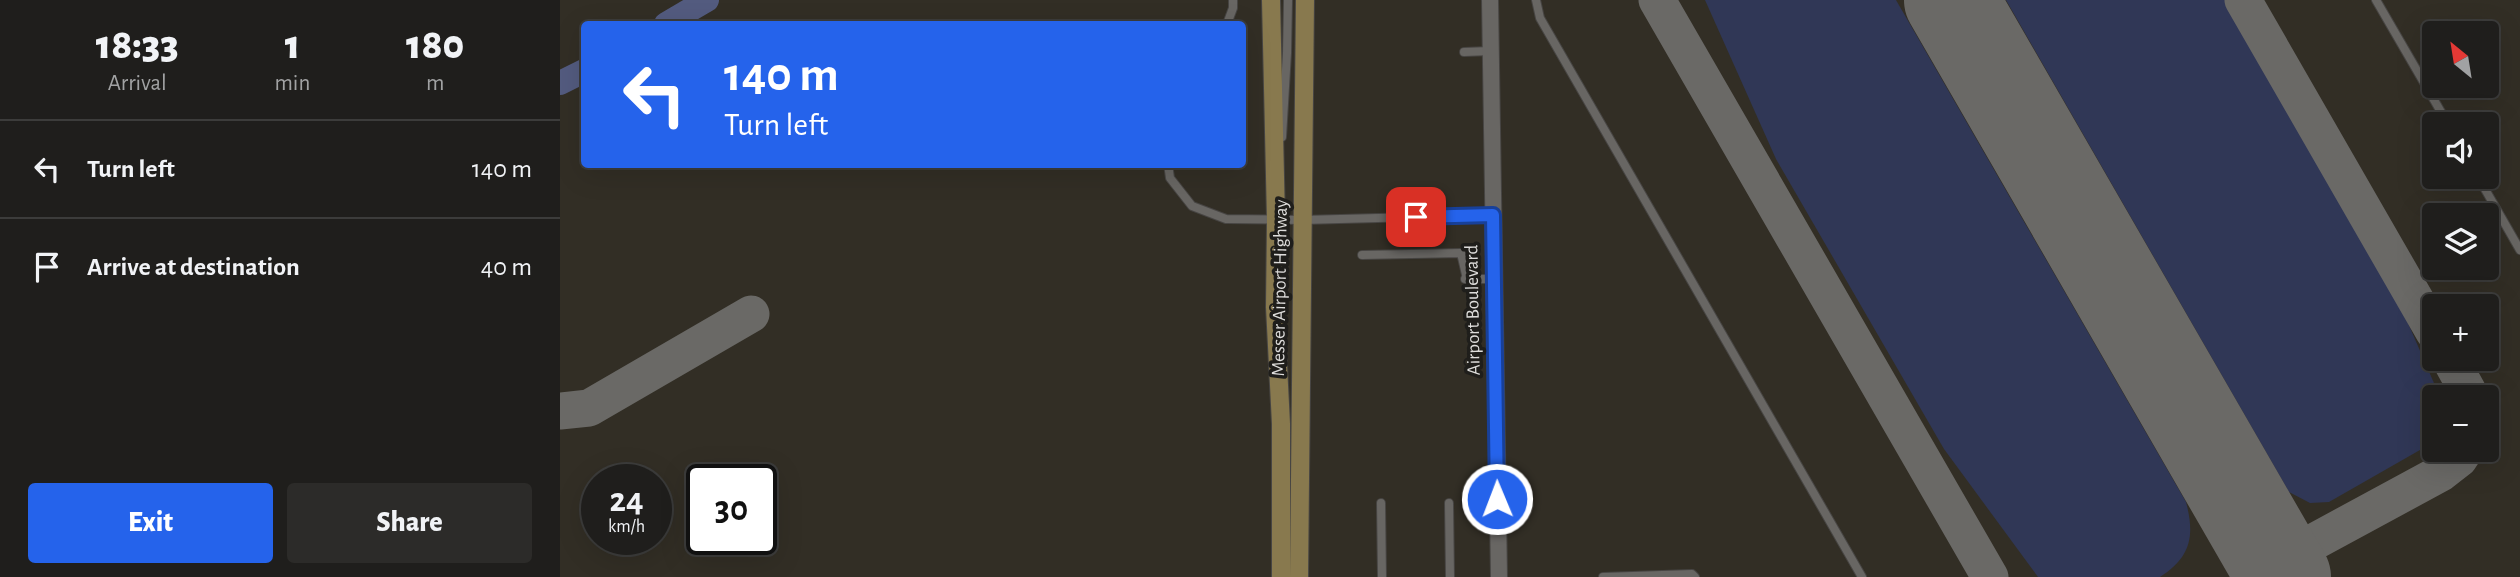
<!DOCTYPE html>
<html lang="en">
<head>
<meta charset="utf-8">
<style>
	:root { --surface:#1f1e1c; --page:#2c2b29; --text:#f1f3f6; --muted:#a1a2a3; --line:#3c3c3b; --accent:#2563eb }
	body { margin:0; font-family:"Alegreya Sans",sans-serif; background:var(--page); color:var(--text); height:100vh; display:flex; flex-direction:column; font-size:26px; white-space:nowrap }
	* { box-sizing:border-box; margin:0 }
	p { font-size:23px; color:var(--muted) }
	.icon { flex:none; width:38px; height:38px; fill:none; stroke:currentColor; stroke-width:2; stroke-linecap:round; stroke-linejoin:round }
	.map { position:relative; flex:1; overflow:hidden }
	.sheet { display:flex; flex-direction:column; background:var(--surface); width:560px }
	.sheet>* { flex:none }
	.guide { position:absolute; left:21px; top:21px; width:665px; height:147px; border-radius:7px; box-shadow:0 7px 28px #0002,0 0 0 2px var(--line); background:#2563eb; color:#fff; overflow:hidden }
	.needle { width:46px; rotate:330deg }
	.fabs { position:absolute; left:1862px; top:21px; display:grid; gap:14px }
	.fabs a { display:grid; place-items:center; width:77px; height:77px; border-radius:7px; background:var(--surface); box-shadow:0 7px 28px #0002,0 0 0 2px var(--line); font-size:35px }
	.speed { position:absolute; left:21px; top:464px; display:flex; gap:14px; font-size:35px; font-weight:700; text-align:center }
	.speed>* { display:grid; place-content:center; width:91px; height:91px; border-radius:50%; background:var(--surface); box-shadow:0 7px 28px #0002,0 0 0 2px var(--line); line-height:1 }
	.speed small { font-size:18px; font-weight:400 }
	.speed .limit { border:4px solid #111; border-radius:10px; background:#fff; color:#111 }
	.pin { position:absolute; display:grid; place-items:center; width:60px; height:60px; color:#fff; margin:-30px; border-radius:14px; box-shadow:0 4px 10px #0006 }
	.me { position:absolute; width:77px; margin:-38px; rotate:359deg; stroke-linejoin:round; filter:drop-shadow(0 0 5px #0008) }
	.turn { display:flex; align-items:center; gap:24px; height:147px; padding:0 28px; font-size:32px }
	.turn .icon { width:91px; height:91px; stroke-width:2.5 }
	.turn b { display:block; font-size:49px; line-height:60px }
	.eta { display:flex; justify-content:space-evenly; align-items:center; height:119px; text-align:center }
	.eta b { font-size:42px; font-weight:800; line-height:49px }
	.cta { display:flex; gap:14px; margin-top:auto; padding:14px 28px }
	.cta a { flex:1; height:80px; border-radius:7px; background:var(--accent); color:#fff; font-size:28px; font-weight:800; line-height:80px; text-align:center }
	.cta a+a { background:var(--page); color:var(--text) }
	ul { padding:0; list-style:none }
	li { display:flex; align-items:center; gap:21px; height:98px; padding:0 28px; border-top:2px solid var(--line) }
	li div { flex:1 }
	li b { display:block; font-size:26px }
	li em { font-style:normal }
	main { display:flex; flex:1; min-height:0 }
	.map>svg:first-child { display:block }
	.built { fill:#322e25; fill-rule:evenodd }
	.green { fill:#303756 }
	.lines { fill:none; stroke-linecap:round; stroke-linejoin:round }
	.river { stroke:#535b7f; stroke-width:24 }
	.taxiway { stroke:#6a6966; stroke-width:37 }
	.runway { stroke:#6a6966; stroke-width:94 }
	.lane-casing { stroke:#474543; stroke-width:10 }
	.street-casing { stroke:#474543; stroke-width:18 }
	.secondary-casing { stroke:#474543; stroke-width:20 }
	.lane { stroke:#686663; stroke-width:8 }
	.street { stroke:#686663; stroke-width:16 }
	.secondary { stroke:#88794e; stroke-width:18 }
	.route-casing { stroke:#184099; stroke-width:18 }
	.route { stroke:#2563eb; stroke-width:12 }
	.labels { text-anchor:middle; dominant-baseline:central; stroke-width:7; stroke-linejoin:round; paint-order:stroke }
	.street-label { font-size:19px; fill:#dedddb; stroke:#1f1e1b }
</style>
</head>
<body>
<main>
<section class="sheet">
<div class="eta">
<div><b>18:33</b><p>Arrival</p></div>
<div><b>1</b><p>min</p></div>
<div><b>180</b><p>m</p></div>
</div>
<ul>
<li><svg class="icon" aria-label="left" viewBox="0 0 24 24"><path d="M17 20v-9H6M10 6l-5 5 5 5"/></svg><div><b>Turn left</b></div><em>140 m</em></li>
<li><svg class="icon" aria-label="arrive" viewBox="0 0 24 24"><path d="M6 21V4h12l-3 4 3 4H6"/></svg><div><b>Arrive at destination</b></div><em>40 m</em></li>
</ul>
<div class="cta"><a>Exit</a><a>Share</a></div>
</section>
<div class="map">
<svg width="1960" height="577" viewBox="0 0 1960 577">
	<rect width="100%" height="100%" fill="#292825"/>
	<path class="built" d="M0 0H1960V577H0ZM24 24H682V164H24ZM1874 33H1927V86H1874ZM1874 124H1927V177H1874ZM1874 215H1927V268H1874ZM1874 306H1927V359H1874ZM1874 397H1927V450H1874ZM37 480H96V539H37ZM142 480H201V539H142Z"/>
	<g class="green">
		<path d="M1145 0H1336L1626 502C1635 536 1631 557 1600 577H1478L1384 449 1216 159Z"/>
		<path d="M1446 0H1665L1835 293 1880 397H1874V442L1769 502 1750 503 1729 492Z"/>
	</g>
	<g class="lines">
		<g class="river">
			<path d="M106 24 147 0"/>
			<path d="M0 83 24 71"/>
		</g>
		<g class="taxiway">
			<path d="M1097 0 1430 577"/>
			<path d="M1683 0 1874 332"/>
			<path d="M1890 359 1911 397"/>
			<path d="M0 411 29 408 191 314"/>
			<path d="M1689 577 1881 473 1899 459 1905 450"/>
		</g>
		<path class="runway" d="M1391 0 1724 577"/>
		<defs>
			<g id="lane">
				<path d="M976 0 980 18 1302 577"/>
				<path d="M1816 0 1888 124"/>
				<path d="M667 24 673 8V0"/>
				<path d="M904 52 930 51"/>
				<path d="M722 137 727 53 728 0"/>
				<path d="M608 164 610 178 632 206 666 219 742 220 933 215"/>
				<path d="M1918 177 1960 250"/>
				<path d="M802 255 901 253 907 279"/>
				<path d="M905 279H934"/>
				<path d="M821 503 822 577"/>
				<path d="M889 503 890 577"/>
				<path d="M1043 577 1132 574 1135 577"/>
			</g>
			<path id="street" d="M930 0 939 577"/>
			<g id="secondary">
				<path d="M711 0 716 220 715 307 721 424V577"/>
				<path d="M739 577 745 0"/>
			</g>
		</defs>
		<use href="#lane" class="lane-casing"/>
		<use href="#street" class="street-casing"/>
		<use href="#secondary" class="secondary-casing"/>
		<use href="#lane" class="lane"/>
		<use href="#street" class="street"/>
		<use href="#secondary" class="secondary"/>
	</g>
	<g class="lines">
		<defs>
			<path id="route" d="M856 217 933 215 937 499"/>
		</defs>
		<use href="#route" class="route-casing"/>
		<use href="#route" class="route"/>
	</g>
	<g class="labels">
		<g class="street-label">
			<text transform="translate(720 288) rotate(-89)">Messer Airport Highway</text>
			<text transform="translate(913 310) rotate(-91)">Airport Boulevard</text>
		</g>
	</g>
</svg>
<div class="fabs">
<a><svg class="needle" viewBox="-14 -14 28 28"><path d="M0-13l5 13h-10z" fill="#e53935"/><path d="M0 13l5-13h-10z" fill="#a1a2a3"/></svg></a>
<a><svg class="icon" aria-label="sound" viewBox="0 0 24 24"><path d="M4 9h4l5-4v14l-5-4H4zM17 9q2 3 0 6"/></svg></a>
<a><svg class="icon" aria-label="layers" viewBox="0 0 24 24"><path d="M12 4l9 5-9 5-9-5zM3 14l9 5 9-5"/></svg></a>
<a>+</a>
<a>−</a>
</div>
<div class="speed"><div>24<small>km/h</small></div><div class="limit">30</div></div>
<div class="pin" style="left:856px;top:217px;background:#d93025"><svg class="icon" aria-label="arrive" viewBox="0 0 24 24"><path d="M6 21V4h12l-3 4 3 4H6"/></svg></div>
<svg class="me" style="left:937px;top:499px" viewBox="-20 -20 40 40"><circle r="17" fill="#2563eb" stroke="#fff" stroke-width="3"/><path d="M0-11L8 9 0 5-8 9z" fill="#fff"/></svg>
<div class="guide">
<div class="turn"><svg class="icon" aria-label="left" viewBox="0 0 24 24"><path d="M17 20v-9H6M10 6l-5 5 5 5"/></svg><div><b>140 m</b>Turn left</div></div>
</div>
</div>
</main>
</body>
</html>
